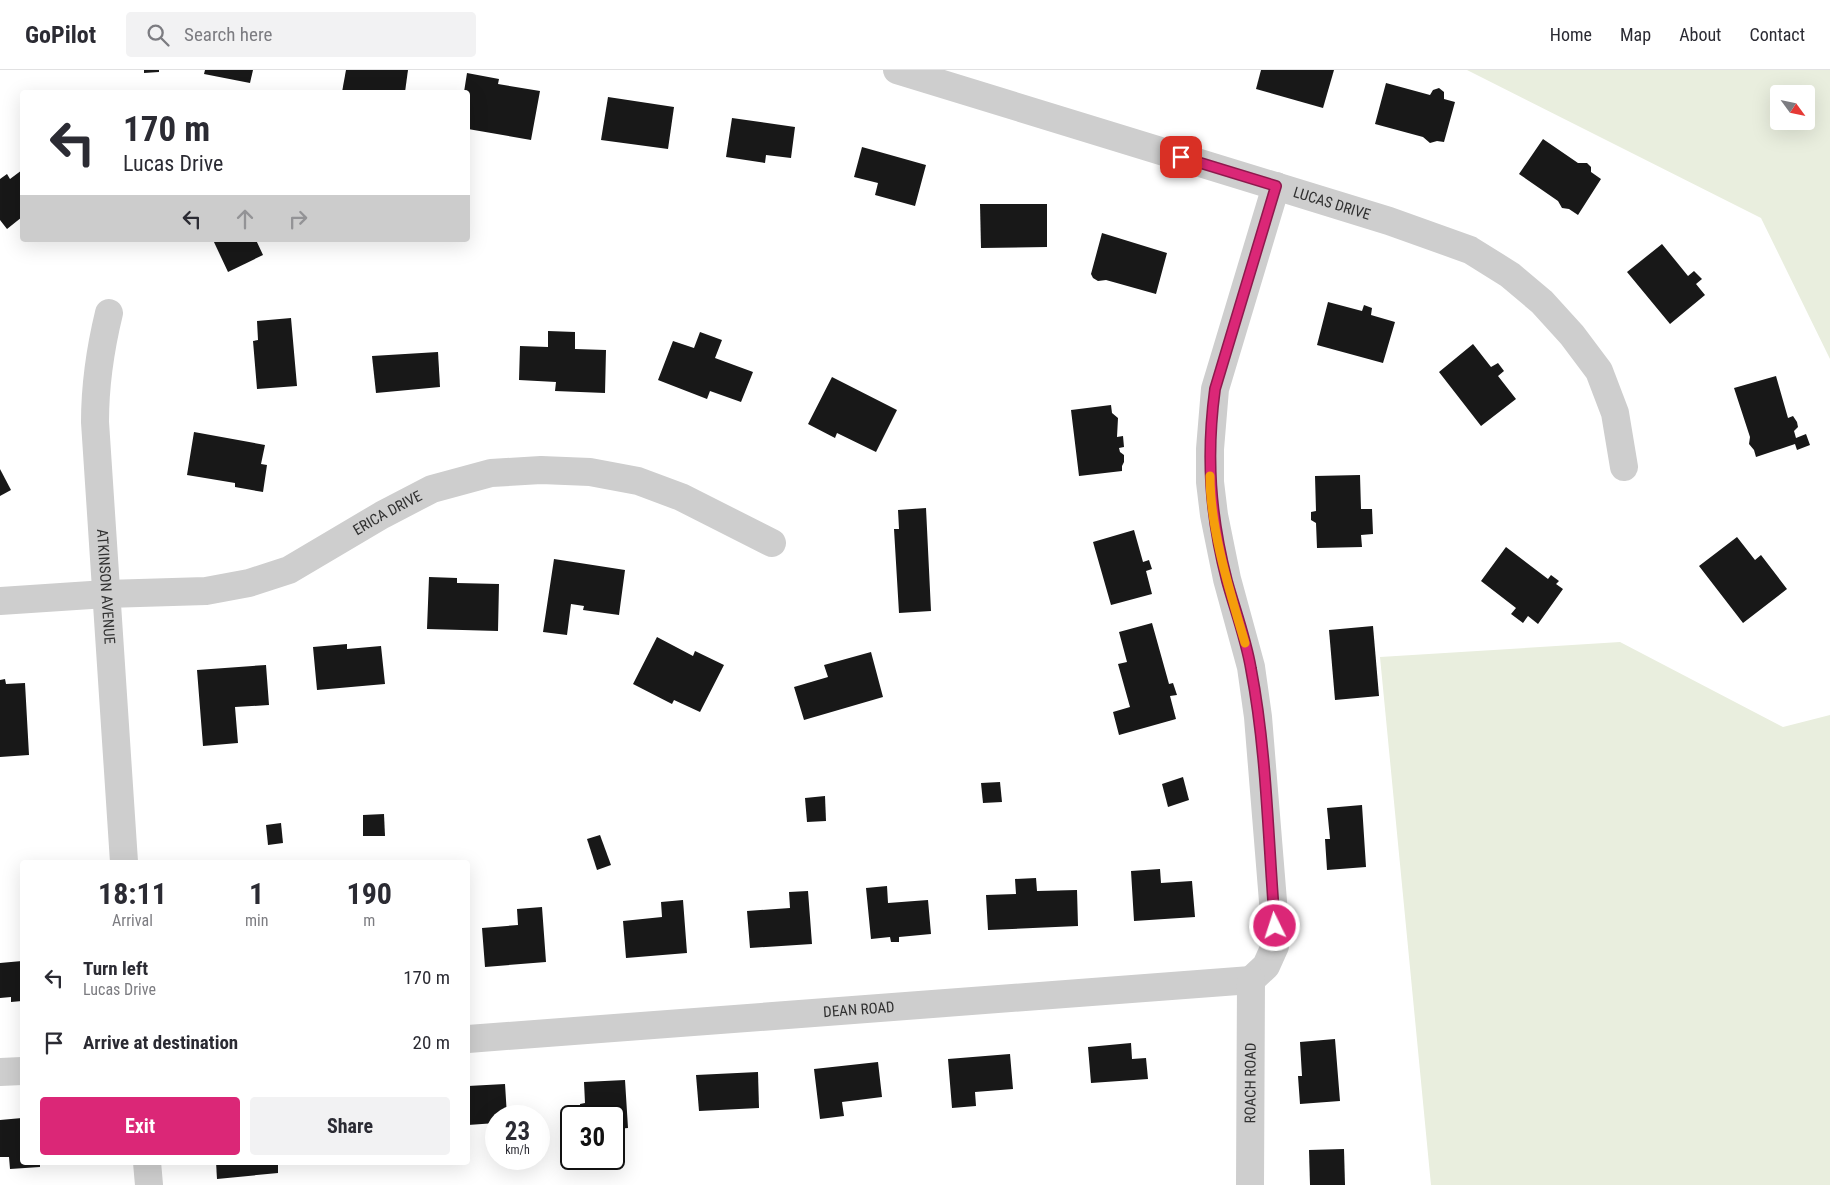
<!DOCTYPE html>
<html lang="en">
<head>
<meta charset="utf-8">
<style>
	:root { --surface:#fff; --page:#f2f2f3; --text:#2b2b33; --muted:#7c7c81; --line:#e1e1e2; --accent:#db2777 }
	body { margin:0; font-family:"Roboto Condensed",sans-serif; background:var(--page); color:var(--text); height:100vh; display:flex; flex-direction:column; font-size:19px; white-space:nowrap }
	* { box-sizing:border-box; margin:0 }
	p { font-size:16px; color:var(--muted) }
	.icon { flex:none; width:28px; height:28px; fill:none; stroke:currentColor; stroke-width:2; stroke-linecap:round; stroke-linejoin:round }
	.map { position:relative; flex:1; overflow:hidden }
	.drawer { position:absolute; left:20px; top:790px; width:450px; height:305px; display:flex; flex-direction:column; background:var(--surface); border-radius:5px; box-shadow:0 5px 20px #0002 }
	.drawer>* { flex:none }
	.guide { position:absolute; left:20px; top:20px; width:450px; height:152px; border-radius:5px; box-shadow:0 5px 20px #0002; background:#fff; color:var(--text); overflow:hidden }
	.needle { width:32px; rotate:123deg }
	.fabs { position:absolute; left:1770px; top:15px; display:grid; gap:10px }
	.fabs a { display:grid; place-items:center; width:45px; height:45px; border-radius:5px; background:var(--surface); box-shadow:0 5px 20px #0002; font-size:25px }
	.speed { position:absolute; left:485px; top:1035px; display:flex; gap:10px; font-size:25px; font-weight:700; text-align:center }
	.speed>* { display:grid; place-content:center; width:65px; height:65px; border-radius:50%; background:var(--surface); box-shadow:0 5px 20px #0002; line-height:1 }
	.speed small { font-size:12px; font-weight:400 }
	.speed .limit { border:2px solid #111; border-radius:8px; background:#fff; color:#111 }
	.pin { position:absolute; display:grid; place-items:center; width:42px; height:42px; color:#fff; margin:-21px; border-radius:10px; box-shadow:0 2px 8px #0006 }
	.me { position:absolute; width:55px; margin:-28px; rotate:356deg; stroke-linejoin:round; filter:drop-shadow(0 0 4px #0008) }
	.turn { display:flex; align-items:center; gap:18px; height:105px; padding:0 20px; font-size:22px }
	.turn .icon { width:65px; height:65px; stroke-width:2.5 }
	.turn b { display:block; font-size:35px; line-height:42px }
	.lanes { display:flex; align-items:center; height:48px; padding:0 20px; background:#0003; justify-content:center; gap:25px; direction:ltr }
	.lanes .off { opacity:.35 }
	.eta { display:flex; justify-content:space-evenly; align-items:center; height:85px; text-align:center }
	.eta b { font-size:30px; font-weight:700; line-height:35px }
	.action { display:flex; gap:10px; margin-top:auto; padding:10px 20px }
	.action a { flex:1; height:58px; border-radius:5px; background:var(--accent); color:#fff; font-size:20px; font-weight:700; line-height:58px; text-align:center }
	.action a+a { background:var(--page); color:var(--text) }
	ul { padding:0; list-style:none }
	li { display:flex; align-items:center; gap:15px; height:65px; padding:0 20px }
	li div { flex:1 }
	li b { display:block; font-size:19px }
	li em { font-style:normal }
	header { display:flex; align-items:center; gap:30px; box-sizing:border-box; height:70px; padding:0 25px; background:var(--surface); border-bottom:1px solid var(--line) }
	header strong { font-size:24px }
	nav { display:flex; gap:28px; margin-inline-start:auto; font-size:18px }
	.search { width:350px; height:45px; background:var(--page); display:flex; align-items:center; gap:12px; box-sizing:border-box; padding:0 18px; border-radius:5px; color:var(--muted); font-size:19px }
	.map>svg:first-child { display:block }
	.green { fill:#e9eede; fill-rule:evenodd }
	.building { fill:#181818 }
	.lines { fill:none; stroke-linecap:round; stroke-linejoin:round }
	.minor { stroke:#cecece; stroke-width:28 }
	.route-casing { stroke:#8e194d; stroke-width:12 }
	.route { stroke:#db2777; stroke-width:9 }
	.slow { stroke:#f59e0b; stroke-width:9 }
	.labels { text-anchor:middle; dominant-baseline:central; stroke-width:5; stroke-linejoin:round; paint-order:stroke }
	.street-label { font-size:15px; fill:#313131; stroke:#fff }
</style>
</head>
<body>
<header>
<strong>GoPilot</strong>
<div class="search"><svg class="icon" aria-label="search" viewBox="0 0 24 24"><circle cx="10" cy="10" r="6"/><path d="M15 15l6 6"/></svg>Search here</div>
<nav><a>Home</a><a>Map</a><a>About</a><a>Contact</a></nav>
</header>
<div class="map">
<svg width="1830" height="1115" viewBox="0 0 1830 1115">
	<rect width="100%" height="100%" fill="#fff"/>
	<g class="green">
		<path d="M1467 0H1830V289L1761 148ZM1779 24H1806V51H1779Z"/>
		<path d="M1620 572 1783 657 1830 645V1115H1431L1380 587Z"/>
	</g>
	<g class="building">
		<path d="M144 0H159V2L144 3Z"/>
		<path d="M205 0H253L250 13 204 4Z"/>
		<path d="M346 0H408L405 22H342Z"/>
		<path d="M1261 0H1334L1323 38 1256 19Z"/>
		<path d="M467 3 499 9 498 14 540 21 531 70 468 59V22H464Z"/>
		<path d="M1386 13 1430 25 1433 20 1439 18 1444 22V29L1455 32 1444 72 1437 71 1430 73 1423 67 1375 54Z"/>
		<path d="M608 27 674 37 668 79 601 70Z"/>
		<path d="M732 48 795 57 791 88 766 85 765 93 726 87Z"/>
		<path d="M1543 69 1578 93H1587L1591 97V102L1601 109 1578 145 1569 139 1562 138 1558 131 1519 104Z"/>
		<path d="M862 77 926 95 915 136 875 125 878 113 854 107Z"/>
		<path d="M22 100V147L7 159 0 150V109L7 104 10 109Z"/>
		<path d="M980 134H1047V177L981 178Z"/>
		<path d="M1102 163 1167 183 1156 224 1106 210 1098 211 1093 208 1091 204Z"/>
		<path d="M213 170H256L263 185 228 202Z"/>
		<path d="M1662 174 1688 206 1694 201 1702 209 1696 214 1705 225 1670 254 1627 202Z"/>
		<path d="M1328 232 1362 241 1364 235 1372 238 1371 245 1395 252 1383 293 1317 275Z"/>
		<path d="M291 248 297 316 257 319 253 271 258 270 257 251Z"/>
		<path d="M548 261 575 262V279L606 280 605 323 555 321 556 312 519 310 520 276 548 277Z"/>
		<path d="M700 262 722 270 715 288 753 302 741 332 710 321 707 329 658 310 673 271 694 278Z"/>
		<path d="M1473 274 1491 297 1498 293 1504 301 1498 306 1516 329 1481 356 1439 302Z"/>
		<path d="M438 282 440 317 376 323 372 286Z"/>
		<path d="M1776 306 1788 348 1793 346 1797 352 1798 357 1794 361 1796 368 1806 364 1810 375 1797 380 1795 374 1756 387 1754 380 1749 374 1750 367 1734 318Z"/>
		<path d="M832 307 897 340 876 382 837 363 835 368 808 354Z"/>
		<path d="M1111 335 1112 343 1118 348 1117 367 1123 366 1124 377 1119 378 1120 382 1124 385V392L1122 396V401L1079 406 1071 340Z"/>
		<path d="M194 362 265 375 261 394 267 395 263 422 235 417V413L187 405Z"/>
		<path d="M0 399 11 420 0 426Z"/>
		<path d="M1360 405 1361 439H1372L1373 464 1361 465 1362 477 1317 478 1316 453 1311 450V442L1316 441 1315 406Z"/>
		<path d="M926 438 931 541 899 543 894 459H899L898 440Z"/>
		<path d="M1134 460 1143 492 1149 490 1152 499 1146 501 1152 524 1111 535 1093 472Z"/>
		<path d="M1737 467 1755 490 1761 485 1787 519 1743 553 1699 496Z"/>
		<path d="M1506 477 1548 509 1551 505 1559 511 1556 514 1563 519 1538 554 1528 546 1523 553 1511 544 1516 538 1481 511Z"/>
		<path d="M554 489 625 500 619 545 583 540 584 536 571 534 567 565 543 562Z"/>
		<path d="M429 507 457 508V513L499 514 498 561 427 559Z"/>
		<path d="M1152 553 1169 614 1173 613 1177 625 1170 626 1176 649 1119 665 1113 642 1130 637 1118 594 1127 592 1119 562Z"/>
		<path d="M1373 556 1379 626 1335 630 1329 560Z"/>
		<path d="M657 567 693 586 695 581 724 595 700 642 674 630 672 634 633 614Z"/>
		<path d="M347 574V579L381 576 385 614 317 620 313 577Z"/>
		<path d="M871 582 883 627 804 650 794 617 828 607 824 595Z"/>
		<path d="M266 595 269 635 235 637 238 673 203 676 197 600Z"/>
		<path d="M5 609 6 614 25 613 29 685 0 687V610Z"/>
		<path d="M1183 707 1189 730 1168 737 1162 714Z"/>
		<path d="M1000 712 1002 732 983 733 981 713Z"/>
		<path d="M825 726 826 751 807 752 805 728Z"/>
		<path d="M1362 735 1366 797 1327 800 1325 769H1330L1327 738Z"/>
		<path d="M384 744 385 766H363V745Z"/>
		<path d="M281 753 283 773 268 775 266 755Z"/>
		<path d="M600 765 611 795 597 800 587 769Z"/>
		<path d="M1160 799 1161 813 1192 811 1195 847 1134 851 1131 801Z"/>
		<path d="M1036 808 1037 821 1077 820 1078 856 988 860 986 825 1016 824 1015 809Z"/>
		<path d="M887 816 888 833 928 830 931 864 899 867V872H891L890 867 871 869 866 818Z"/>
		<path d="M808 821 812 874 750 878 747 841 790 838 789 822Z"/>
		<path d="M683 830 687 883 626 888 623 851 662 847 661 832Z"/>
		<path d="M542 837 546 892 485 897 482 858 518 855 517 839Z"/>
		<path d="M22 891V931L11 932V927L0 928V893Z"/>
		<path d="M1335 969 1340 1031 1300 1034 1298 1006H1302L1300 972Z"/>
		<path d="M1131 973 1132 989 1146 988 1148 1009 1091 1013 1088 977Z"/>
		<path d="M1010 984 1013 1019 975 1022 976 1036 952 1038 948 989Z"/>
		<path d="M878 992 882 1027 842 1032 844 1046 820 1049 814 999Z"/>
		<path d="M758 1002 759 1038 699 1041 696 1005Z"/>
		<path d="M625 1010 628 1058 616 1059V1065H614V1046H581L580 1034 585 1033 584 1012Z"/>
		<path d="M505 1014 507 1046H496V1053L468 1055V1016Z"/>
		<path d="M22 1048V1092H40V1097L10 1099 9 1087H0V1050Z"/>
		<path d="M1344 1079 1345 1115H1310L1309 1080Z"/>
		<path d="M216 1092H278V1103L217 1109Z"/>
	</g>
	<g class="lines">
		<g class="minor">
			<path id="s1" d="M897 0 1389 151 1470 180 1510 205 1542 232 1572 265 1599 301 1615 343 1624 397"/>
			<path id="s2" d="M109 243C100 280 95 315 95 352L124 792"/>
			<path id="s3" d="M0 531 106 524 206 521 249 513 289 500 382 445 432 419 491 403 541 400 590 402 638 411 681 427 772 473"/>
			<path d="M1251 910 1266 896 1275 876V856L1258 647 1251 597 1227 509 1214 445 1210 412V379L1215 319 1276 116"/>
			<path id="s4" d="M468 969 1251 910"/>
			<path d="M0 1002 22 1001"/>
			<path d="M147 1092 149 1115"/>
			<path id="s5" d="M1250 1115 1251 910"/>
		</g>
	</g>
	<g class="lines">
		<defs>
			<path id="route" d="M1181 87 1276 116 1215 319C1206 386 1210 445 1227 511 1235 540 1246 569 1251 599 1267 682 1268 771 1275 856"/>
		</defs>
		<use href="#route" class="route-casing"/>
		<use href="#route" class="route"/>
		<path class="slow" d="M1210 406C1210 459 1230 522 1245 573"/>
	</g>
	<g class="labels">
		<g class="street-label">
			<text stroke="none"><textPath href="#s1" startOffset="455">LUCAS DRIVE</textPath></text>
			<text stroke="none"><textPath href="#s3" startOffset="406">ERICA DRIVE</textPath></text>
			<text stroke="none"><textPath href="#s2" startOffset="275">ATKINSON AVENUE</textPath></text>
			<text stroke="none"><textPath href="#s4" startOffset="392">DEAN ROAD</textPath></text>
			<text stroke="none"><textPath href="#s5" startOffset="102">ROACH ROAD</textPath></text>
		</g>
	</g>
</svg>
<div class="fabs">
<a><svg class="needle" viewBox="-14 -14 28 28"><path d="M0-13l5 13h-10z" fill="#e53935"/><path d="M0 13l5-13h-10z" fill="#7c7c81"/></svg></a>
</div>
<div class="speed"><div>23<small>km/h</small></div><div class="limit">30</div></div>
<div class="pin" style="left:1181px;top:87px;background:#d93025"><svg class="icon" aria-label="arrive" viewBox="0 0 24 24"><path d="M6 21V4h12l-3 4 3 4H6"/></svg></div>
<svg class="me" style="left:1275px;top:856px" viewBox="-20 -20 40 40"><circle r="17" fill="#db2777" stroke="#fff" stroke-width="3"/><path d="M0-11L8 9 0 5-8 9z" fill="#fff"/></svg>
<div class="guide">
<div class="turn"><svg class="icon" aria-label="left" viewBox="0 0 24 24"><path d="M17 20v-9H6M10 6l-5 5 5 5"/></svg><div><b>170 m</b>Lucas Drive</div></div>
<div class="lanes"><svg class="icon" aria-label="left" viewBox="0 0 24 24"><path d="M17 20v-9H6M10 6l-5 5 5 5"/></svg><svg class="icon off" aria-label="ahead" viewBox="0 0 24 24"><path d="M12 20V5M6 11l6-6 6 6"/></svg><svg class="icon off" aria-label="right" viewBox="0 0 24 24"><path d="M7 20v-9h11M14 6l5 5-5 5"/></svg></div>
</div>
<section class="drawer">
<div class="eta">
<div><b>18:11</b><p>Arrival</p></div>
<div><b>1</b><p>min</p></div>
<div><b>190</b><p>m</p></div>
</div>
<ul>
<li><svg class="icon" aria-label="left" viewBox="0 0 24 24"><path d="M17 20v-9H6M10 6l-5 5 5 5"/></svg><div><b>Turn left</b><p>Lucas Drive</p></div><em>170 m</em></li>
<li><svg class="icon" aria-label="arrive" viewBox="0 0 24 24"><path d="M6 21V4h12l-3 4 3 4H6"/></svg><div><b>Arrive at destination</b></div><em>20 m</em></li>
</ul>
<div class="action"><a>Exit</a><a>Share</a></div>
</section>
</div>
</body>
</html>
